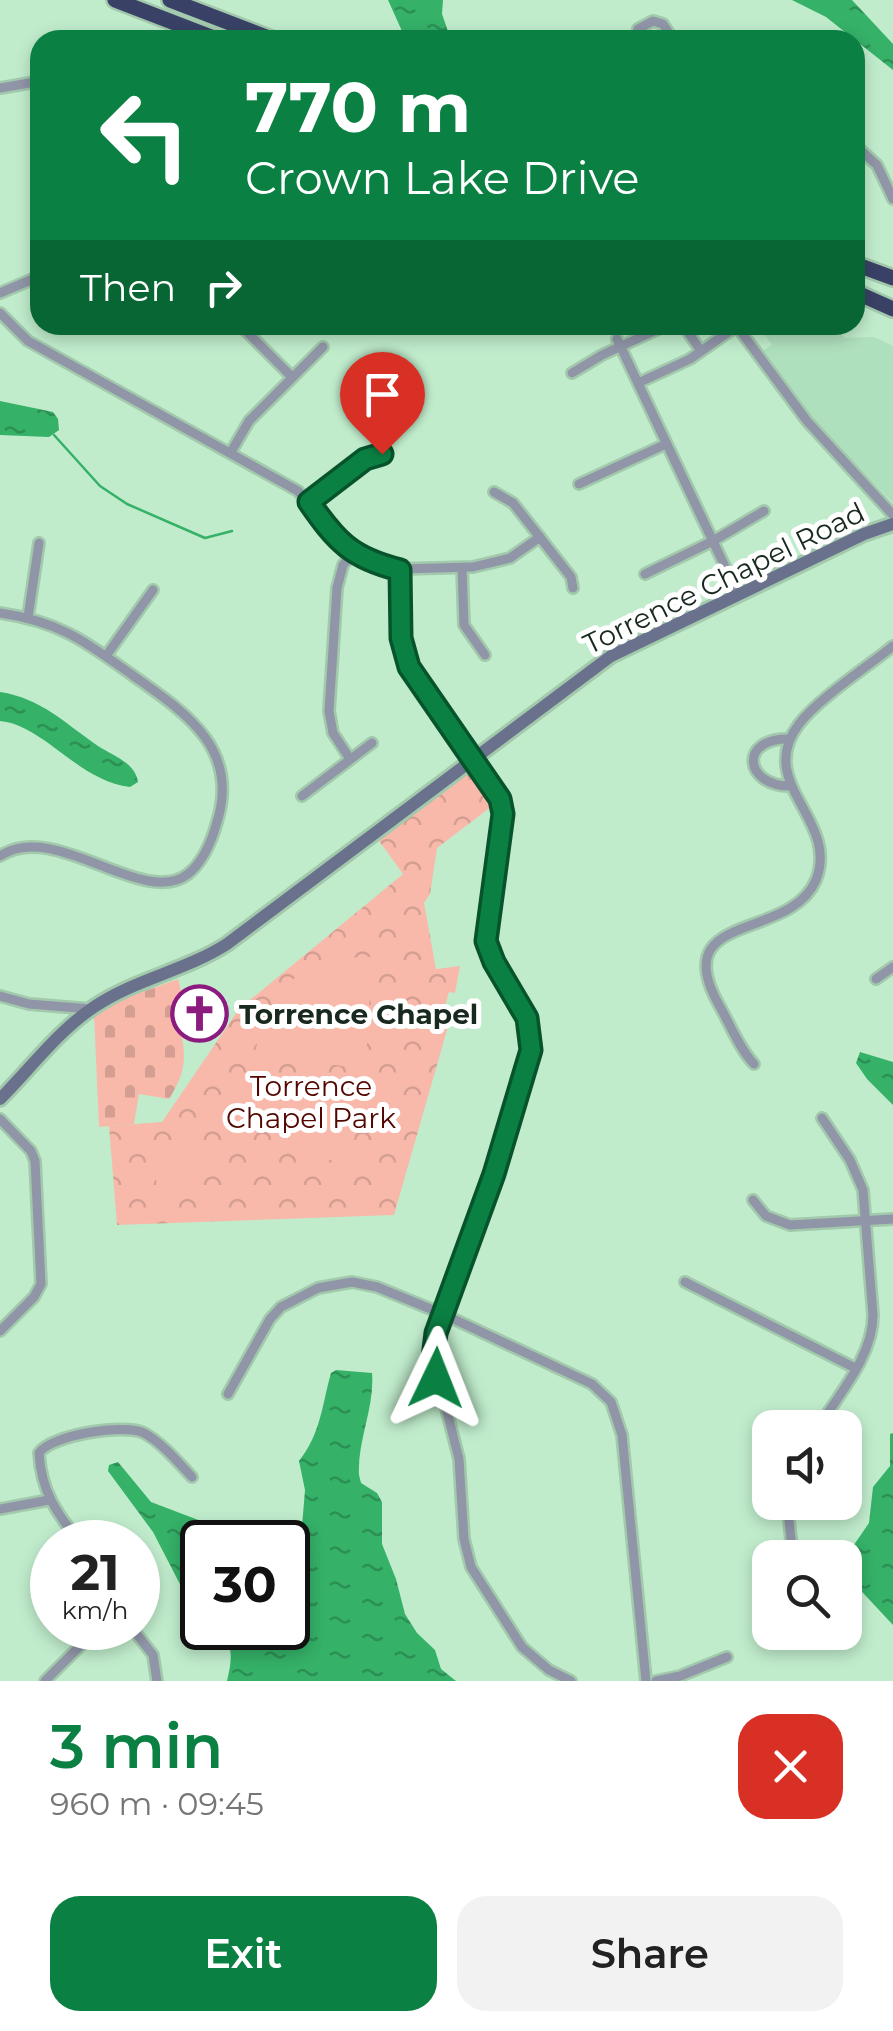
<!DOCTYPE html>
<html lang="en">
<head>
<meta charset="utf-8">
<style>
	:root { --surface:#fff; --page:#f2f2f2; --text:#222; --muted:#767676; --accent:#0b8043 }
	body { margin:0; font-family:Montserrat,sans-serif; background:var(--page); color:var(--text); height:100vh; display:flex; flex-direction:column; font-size:38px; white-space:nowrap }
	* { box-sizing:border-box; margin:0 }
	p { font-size:32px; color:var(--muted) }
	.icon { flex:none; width:55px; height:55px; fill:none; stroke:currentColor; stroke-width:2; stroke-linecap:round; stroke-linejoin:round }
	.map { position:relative; height:1681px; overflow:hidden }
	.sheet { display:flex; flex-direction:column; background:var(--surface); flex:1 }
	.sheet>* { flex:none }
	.guide { position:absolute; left:30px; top:30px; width:835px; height:305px; border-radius:30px; box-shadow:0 5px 15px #0003; background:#0b8043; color:#fff; overflow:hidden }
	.buttons { position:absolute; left:752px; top:1410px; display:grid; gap:20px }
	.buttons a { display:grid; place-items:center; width:110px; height:110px; border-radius:20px; background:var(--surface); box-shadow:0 5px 15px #0003; font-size:50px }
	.speed { position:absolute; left:30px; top:1520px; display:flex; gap:20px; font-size:50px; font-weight:700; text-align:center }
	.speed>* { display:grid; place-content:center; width:130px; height:130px; border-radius:50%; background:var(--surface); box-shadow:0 5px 15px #0003; line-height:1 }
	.speed small { font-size:25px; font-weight:400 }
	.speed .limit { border:5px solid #111; border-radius:15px; background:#fff; color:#111 }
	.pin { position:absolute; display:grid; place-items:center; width:85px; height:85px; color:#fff; margin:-102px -42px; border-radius:50% 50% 50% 0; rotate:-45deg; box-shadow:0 0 10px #0007 }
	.pin .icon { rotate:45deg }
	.me { position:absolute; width:110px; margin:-55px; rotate:2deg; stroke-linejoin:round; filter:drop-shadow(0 0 8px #0008) }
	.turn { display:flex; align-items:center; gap:35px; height:210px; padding:0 50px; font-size:45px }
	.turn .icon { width:130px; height:130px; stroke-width:2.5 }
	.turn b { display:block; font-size:70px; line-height:85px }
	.then { display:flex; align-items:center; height:95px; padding:0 50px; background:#0003; gap:20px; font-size:38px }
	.round { display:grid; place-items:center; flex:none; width:105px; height:105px; border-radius:30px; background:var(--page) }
	.summary { display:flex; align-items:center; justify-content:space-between; height:170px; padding:0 50px }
	h1 { font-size:60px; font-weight:600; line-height:75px; color:var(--accent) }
	.cta { display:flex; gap:20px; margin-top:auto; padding:20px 50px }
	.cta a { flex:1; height:115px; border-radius:30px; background:var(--accent); color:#fff; font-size:40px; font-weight:600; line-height:115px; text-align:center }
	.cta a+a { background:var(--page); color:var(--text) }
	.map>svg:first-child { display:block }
	.built { fill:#afe0bd }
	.forest { fill:url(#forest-crowns) }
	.cemetery { fill:url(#cemetery-stones) }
	.garden { fill:#f8b9aa }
	.water { fill:url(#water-ripples) }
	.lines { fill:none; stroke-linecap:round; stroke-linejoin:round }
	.stream { stroke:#35b168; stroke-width:2.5 }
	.street-casing { stroke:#a2c9ac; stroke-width:14 }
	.secondary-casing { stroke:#a2c9ac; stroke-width:18 }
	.highway-casing { stroke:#a2c9ac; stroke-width:20 }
	.street { stroke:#9095a8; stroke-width:9 }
	.secondary { stroke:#6a718c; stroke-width:12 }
	.highway { stroke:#394266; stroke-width:15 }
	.route-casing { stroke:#07532c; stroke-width:25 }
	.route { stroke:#0b8043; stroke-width:18 }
	.labels { text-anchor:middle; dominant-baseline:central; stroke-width:10; stroke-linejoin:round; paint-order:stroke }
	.street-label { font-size:28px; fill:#18291d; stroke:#fff }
	.poi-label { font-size:28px; font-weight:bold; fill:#18291d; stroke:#fff; text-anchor:start }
	.park-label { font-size:28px; fill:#530700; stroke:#fff }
</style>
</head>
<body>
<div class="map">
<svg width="893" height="1681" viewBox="0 0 893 1681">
	<defs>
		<pattern id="forest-crowns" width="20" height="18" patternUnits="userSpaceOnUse" patternTransform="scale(2.5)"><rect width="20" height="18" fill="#f8b9aa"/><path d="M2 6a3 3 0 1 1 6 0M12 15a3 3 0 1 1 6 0" fill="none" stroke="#d49f92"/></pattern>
		<pattern id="cemetery-stones" width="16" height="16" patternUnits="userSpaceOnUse" patternTransform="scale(2.5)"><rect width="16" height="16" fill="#f8b9aa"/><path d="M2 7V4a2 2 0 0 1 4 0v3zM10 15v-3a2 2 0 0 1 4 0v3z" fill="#d49f92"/></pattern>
		<pattern id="water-ripples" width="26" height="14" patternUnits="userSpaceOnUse" patternTransform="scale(2.5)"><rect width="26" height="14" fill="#35b168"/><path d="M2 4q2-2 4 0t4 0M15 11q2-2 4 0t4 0" fill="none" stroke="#2c9055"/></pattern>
	</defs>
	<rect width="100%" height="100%" fill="#c0eccc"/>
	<path class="built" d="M758 325H840L839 332 845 338 874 337 893 346V503L822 430 762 351 772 345Z"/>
	<path class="forest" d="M474 758 500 800 437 848 430 894 424 903 436 969 460 966 455 993 449 992 443 1013 451 1016 394 1215 117 1225 109 1126 162 1122 239 1009 403 874 374 834Z"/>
	<path class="cemetery" d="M178 979 189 1021 180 1025C186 1058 187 1070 169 1099L139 1094 134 1124 99 1127 94 1015 126 998Z"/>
	<g class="garden">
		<path d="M372 957 366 1062 355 1068 255 1052 265 1013 297 975 332 958Z"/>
		<path d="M286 1087 357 1088 362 1094 350 1165C303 1156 287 1134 286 1087Z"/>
		<path d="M195 1151 198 1186 157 1190 154 1154Z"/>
	</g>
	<g class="water">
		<path d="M388 0H443L442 14 451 40H406Z"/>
		<path d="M792 0H852L893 44V70L826 17Z"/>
		<path d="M0 401 53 412 58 419 59 430 49 437 0 435Z"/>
		<path d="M0 692C41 698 66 724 98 746 113 756 135 762 138 782L130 787C78 781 44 725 0 721Z"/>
		<path d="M860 1052 893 1062V1105L867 1079 856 1063Z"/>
		<path d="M336 1370 372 1373C375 1407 357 1441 359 1475L361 1483 377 1493 382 1502V1544L396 1579 405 1614 417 1633 435 1650 441 1669 456 1681H227C232 1660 234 1646 220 1628H288V1597L300 1598 308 1580 302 1526 305 1490 299 1461C321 1433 322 1405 331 1373Z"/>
		<path d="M893 1433V1625L851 1580 845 1564 849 1552 869 1523 873 1487 890 1466V1434Z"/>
		<path d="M118 1462 151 1502 201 1521 222 1542H202V1612L184 1592 153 1532 108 1471 109 1465Z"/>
	</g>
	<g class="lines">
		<path class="stream" d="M54 435 100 486 127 504 205 538 232 531"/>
		<defs>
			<g id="street">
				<path d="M636 40 638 29 653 21 663 24 673 40"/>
				<path d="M0 88 35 82"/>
				<path d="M855 145 877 165 893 199"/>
				<path d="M0 293 40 276"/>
				<path d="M0 313 28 341 298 491 344 546 372 562 400 569 473 567 510 558 540 537"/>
				<path d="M240 325 292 377"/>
				<path d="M683 325 701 351"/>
				<path d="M736 325 807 421 893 515"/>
				<path d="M617 339 738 594"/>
				<path d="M572 373 602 355 667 325"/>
				<path d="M638 383 690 359 737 326"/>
				<path d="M231 452 249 421 323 347"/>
				<path d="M579 484 666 444"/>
				<path d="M494 492 513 503 571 577 573 588"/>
				<path d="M309 501 365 459 382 453"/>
				<path d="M462 568 464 625 485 655"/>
				<path d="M400 569C399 603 396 639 411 670 433 718 496 763 503 815 499 852 482 902 486 939 492 988 540 1001 528 1062L493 1174 436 1333 433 1357 459 1459 464 1539 471 1567 522 1647 549 1670 571 1681"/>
				<path d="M645 574 713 541 764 511"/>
				<path d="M0 613C61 622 86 642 135 677 186 713 240 749 217 822 212 840 203 862 188 874 143 909 55 819 0 856"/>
				<path d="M28 617 39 543"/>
				<path d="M106 656 153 590"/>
				<path d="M350 759 333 733 329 711 337 588 343 565 353 553"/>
				<path d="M789 786C744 785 739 738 789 739"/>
				<path d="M302 796 372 743"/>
				<path d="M876 979 893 967"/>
				<path d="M0 996 29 1004 91 1009"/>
				<path d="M754 1064C739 1048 730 1024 719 1005 666 910 790 942 816 880 840 819 754 784 799 724 818 699 867 667 893 646"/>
				<path d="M0 1119 31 1151 35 1161 41 1284 34 1297 0 1331"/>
				<path d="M753 1200 766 1216 790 1225 893 1219"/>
				<path d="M685 1282 855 1368"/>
				<path d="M228 1394 270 1319 281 1307 318 1288 352 1282 377 1287 443 1314 592 1384 611 1402 622 1435 646 1681"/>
				<path d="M818 1428C839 1394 873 1356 873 1315L863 1190 850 1160 822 1118"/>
				<path d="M787 1502 793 1558"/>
				<path d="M0 1509 49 1500"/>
				<path d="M80 1542C57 1514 41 1491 39 1453 51 1435 125 1423 144 1433 162 1443 178 1462 192 1477"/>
				<path d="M132 1628 153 1655 157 1681"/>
				<path d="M45 1681 98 1628"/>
				<path d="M656 1681 680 1676 727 1657"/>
			</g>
			<path id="secondary" d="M0 1099C30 1069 59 1030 94 1007 135 979 185 971 227 944L611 656 864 534 893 524"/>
			<g id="highway">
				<path d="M115 0 219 40"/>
				<path d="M170 0 274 40"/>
				<path d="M855 264 893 278"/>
				<path d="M855 292 893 309"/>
			</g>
		</defs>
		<use href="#street" class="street-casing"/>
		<use href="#secondary" class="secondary-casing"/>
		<use href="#highway" class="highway-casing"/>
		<use href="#street" class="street"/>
		<use href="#secondary" class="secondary"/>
		<use href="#highway" class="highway"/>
	</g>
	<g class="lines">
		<defs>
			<path id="route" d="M382 454 365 459 309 502C336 541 351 558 400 570L401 638 409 667 500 799 503 814 486 941 494 962 527 1018 531 1050 494 1174 436 1333 433 1358 436 1378"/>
		</defs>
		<use href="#route" class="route-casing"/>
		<use href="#route" class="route"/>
	</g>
	<defs>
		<symbol id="church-ring" viewBox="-11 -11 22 22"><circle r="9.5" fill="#fff" stroke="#8b1b7f" stroke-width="1.5"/><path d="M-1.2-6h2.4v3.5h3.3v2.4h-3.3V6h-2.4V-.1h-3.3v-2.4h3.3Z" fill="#8b1b7f"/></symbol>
	</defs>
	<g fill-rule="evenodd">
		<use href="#church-ring" x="168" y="982" width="63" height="63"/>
	</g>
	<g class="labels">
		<g class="street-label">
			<text transform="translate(724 578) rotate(-26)">Torrence Chapel Road</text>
		</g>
		<g class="poi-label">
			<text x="239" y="1014">Torrence Chapel</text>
		</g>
		<g class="park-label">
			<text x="311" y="1086">Torrence<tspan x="311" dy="32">Chapel Park</tspan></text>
		</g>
	</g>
</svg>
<div class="buttons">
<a><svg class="icon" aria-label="sound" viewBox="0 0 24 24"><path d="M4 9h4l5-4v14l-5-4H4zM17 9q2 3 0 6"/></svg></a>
<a><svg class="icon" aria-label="search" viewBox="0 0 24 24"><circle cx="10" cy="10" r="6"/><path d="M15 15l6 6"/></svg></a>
</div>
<div class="speed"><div>21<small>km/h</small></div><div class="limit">30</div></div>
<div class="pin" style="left:382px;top:454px;background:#d93025"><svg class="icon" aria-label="arrive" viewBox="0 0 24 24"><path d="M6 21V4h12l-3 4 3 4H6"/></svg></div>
<svg class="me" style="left:436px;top:1378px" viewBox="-20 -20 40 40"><path d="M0-17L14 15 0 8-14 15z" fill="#0b8043" stroke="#fff" stroke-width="4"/></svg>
<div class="guide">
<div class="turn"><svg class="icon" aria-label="left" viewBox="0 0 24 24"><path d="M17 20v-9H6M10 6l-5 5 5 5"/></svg><div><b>770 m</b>Crown Lake Drive</div></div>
<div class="then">Then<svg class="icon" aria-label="right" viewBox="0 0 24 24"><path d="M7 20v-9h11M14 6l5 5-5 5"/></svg></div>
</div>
</div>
<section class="sheet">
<div class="summary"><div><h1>3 min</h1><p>960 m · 09:45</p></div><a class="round" style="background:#d93025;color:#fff"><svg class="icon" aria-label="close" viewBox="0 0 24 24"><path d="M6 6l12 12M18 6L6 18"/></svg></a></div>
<div class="cta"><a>Exit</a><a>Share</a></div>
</section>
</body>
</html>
